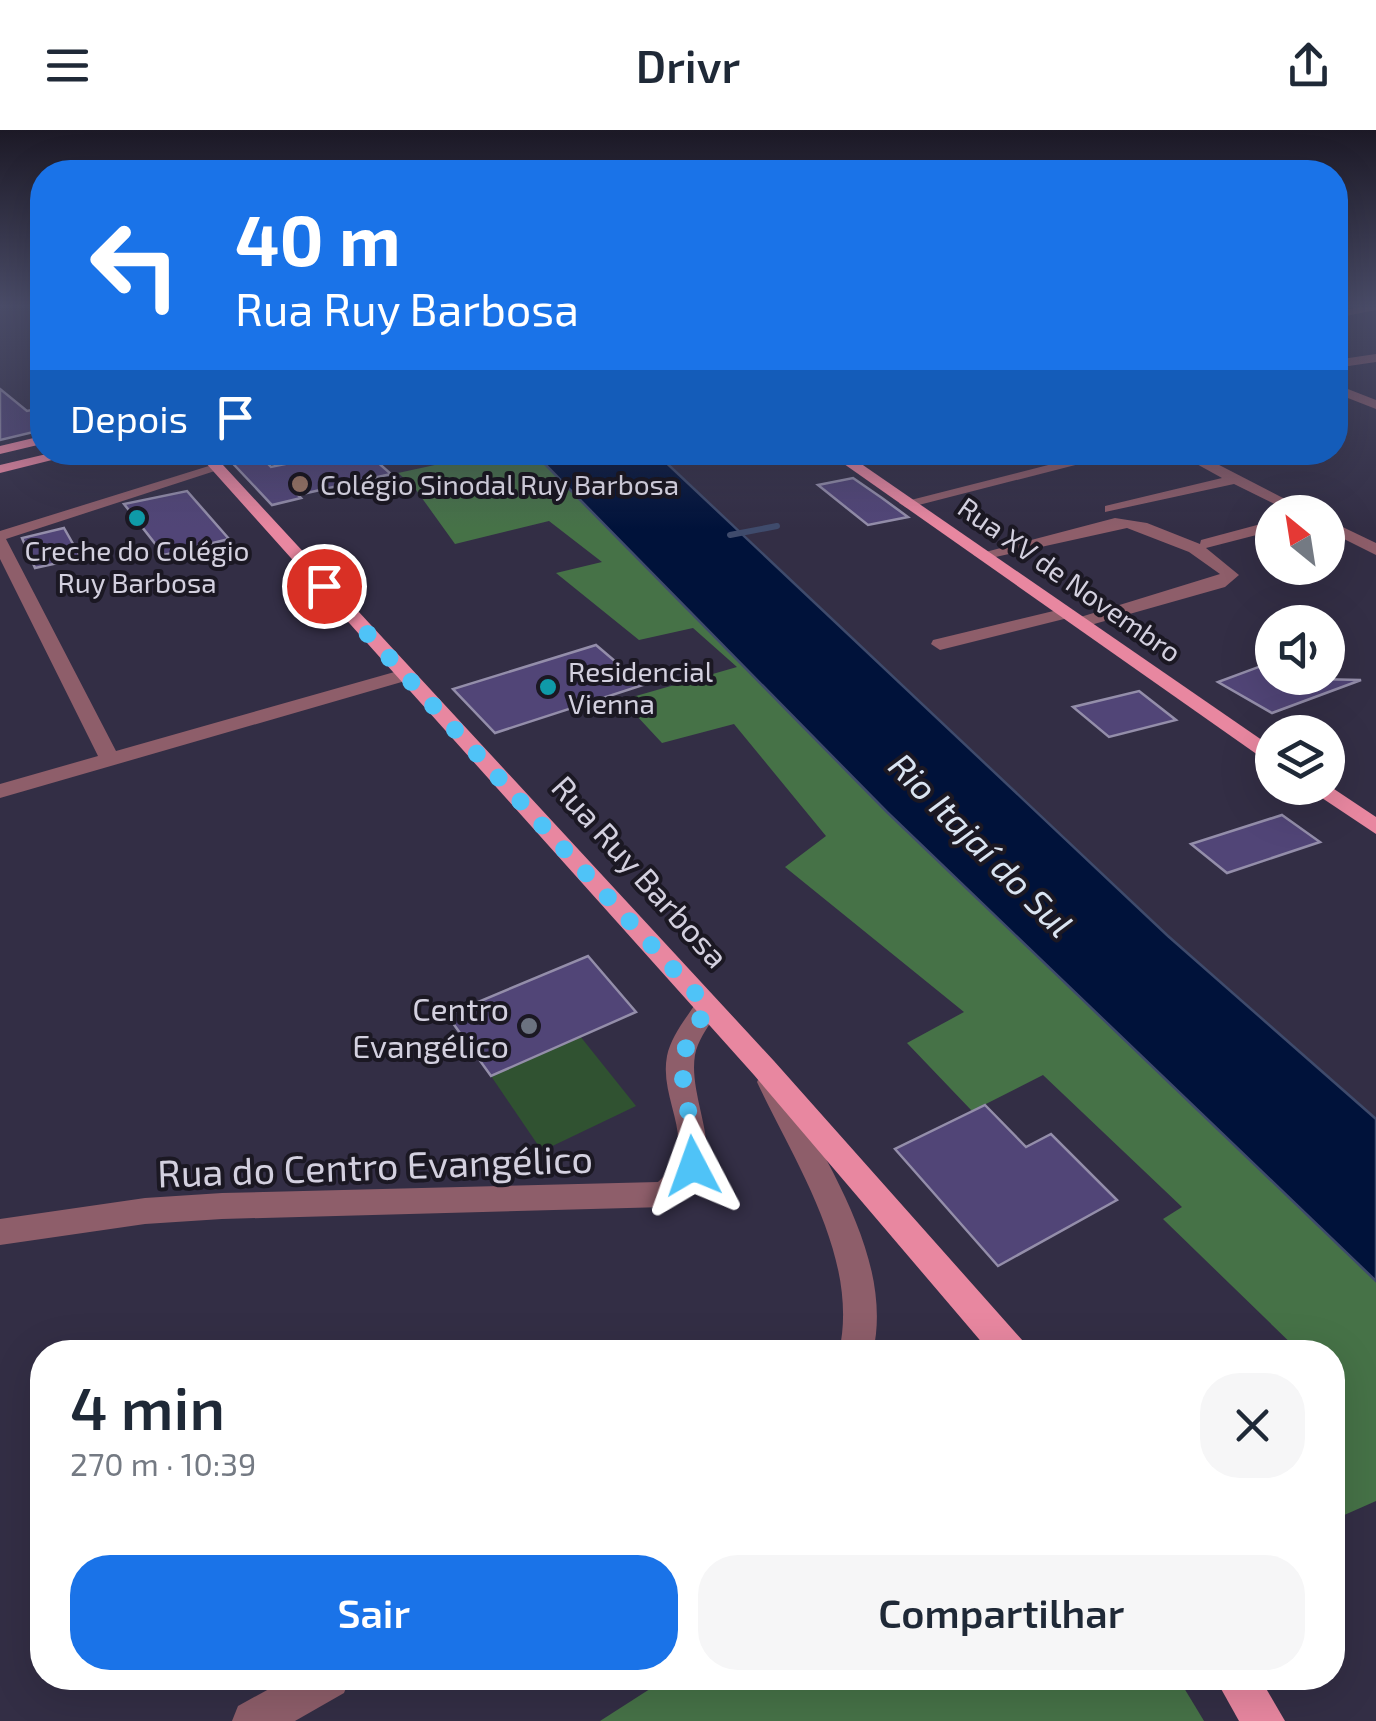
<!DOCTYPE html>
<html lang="pt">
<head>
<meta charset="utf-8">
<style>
	:root { --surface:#fff; --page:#f6f6f7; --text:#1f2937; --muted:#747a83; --accent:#1a73e8 }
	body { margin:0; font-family:"Exo 2",sans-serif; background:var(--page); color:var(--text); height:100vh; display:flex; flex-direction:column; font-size:38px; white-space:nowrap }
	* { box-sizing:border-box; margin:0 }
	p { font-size:32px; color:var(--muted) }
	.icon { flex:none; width:55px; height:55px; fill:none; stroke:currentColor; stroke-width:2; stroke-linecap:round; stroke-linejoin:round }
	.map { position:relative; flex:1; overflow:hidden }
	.side { position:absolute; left:30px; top:1210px; width:1315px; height:350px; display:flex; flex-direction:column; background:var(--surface); border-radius:40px; box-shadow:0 10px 40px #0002 }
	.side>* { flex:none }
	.top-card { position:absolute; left:30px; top:30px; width:1318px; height:305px; border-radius:40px; box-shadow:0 10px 40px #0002; background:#1a73e8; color:#fff; overflow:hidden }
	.needle { width:65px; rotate:330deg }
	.tools { position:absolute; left:1255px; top:365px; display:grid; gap:20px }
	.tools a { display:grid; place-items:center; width:90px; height:90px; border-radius:50%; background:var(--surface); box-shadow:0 10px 40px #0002; font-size:50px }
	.pin { position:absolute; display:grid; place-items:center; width:85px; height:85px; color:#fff; margin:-42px; border:5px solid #fff; border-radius:50%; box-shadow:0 2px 10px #0007 }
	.me { position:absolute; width:110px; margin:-55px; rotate:356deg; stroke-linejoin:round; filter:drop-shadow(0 0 8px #0008) }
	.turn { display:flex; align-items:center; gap:35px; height:210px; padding:0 40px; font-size:45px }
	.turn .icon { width:130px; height:130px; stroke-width:2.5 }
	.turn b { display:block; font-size:70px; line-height:85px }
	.then { display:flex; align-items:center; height:95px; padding:0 40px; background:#0003; gap:20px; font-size:38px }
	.round { display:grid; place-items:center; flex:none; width:105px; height:105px; border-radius:40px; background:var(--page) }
	.head { display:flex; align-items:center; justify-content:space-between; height:170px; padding:0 40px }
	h1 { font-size:60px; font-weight:600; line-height:75px }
	.cta { display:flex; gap:20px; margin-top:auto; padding:20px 40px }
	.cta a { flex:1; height:115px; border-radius:40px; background:var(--accent); color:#fff; font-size:40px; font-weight:600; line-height:115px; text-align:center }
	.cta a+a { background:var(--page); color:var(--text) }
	header { display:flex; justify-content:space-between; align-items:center; height:130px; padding:0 40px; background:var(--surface); font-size:45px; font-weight:600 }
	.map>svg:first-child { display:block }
	.green { fill:#305231 }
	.forest { fill:#467247 }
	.water { fill:#00123a; stroke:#3f4b6c; stroke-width:2.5 }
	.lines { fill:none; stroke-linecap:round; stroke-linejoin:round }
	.stream { stroke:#3f4b6c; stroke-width:6 }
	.building { fill:#514577; stroke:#948eaa; stroke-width:2.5 }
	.minor { fill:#8e5e6a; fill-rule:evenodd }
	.major { fill:#e887a0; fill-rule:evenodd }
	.route { stroke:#4fc3f7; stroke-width:18; stroke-dasharray:0 32.4 }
	.education-dot { fill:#8d6e63; stroke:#1b1823; stroke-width:4 }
	.culture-dot { fill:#0f9aa8; stroke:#1b1823; stroke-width:4 }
	.worship-dot { fill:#6b7280; stroke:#1b1823; stroke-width:4 }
	.labels { text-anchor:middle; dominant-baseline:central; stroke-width:8; stroke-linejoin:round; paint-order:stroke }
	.far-poi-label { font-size:28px; fill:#d3d0df; stroke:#1b1823; text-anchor:start }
	.far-street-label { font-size:28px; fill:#d3d0df; stroke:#1b1823 }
	.street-label { font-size:32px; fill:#d3d0df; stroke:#1b1823 }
	.poi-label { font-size:32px; fill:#d3d0df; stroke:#1b1823; text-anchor:end }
	.water-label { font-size:35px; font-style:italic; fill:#dae4f2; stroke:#1b1823 }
	.near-street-label { font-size:38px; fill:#d3d0df; stroke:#1b1823 }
</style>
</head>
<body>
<header><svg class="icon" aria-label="menu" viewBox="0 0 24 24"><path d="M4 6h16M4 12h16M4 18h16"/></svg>Drivr<svg class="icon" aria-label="share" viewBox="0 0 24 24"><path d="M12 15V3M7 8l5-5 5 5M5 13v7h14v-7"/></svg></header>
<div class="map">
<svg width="1376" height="1591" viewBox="0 0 1376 1591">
	<rect width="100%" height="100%" fill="#332e45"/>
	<path class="green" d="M580 906 636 976 542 1021 491 946Z"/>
	<g class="forest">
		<path d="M490 323H534L1376 1150V1371L1333 1390V1281L1338 1278 1333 1264 1332 1222H1300L1163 1089 1182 1077 1043 945 972 981 907 913 964 882 785 737 826 706 734 594 662 613 622 570 737 537 693 498 639 510 556 443 602 432 549 391 455 414 414 357 398 343Z"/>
		<path d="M667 1548H1178L1204 1591H600Z"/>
	</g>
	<path class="water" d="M534 323H656L1168 806 1376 989V1151L887 682Z"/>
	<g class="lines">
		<path class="stream" d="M730 405 777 396"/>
	</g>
	<g class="building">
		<path d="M0 259 27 281 42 278V300L0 310Z"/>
		<path d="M222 322H257L271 337 344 322H366L391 344 298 365 301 368 272 375Z"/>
		<path d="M853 348 882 368 908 387 868 395 818 355Z"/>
		<path d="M187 361 229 409 164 425 124 374Z"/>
		<path d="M64 398 81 428 35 438 22 408Z"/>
		<path d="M596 515 643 555 495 603 453 559Z"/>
		<path d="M1272 532V548L1361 550 1272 583 1218 552Z"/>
		<path d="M1139 561 1176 590 1109 607 1073 577Z"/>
		<path d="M1282 685 1320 712 1227 743 1191 714Z"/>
		<path d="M588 826 636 882 491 946 447 885Z"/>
		<path d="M985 975 1026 1017 1051 1004 1117 1070 998 1136 895 1019Z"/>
	</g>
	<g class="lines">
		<g class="minor">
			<path d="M1361 177H1376V180L1335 188V182Z"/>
			<path d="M1376 224V232L1335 238V230Z"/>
			<path d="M1335 254 1376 270V279L1335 263Z"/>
			<path d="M1099 322H1126L907 378 899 373Z"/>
			<path d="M1175 322H1194L1310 382H1291L1234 354 1105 382V376L1222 348Z"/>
			<path d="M212 335 224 338 6 409 116 621 398 541H412L415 545 412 549 0 668V654L98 626 0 429V401Z"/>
			<path d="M1115 388 1147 393 1200 414 1201 410 1272 391V401L1206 418 1239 445 1225 457 1080 498 1071 493 1074 489 1220 444 1189 422 1127 398 982 430 974 425Z"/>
			<path d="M1328 390 1376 413V425L1328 401Z"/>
			<path d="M1066 478 1072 479V487L940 520 931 514 933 510Z"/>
			<path d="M707 868 716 870 720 877C712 892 698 908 695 925 686 977 744 1050 665 1077L222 1089 145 1094 0 1115V1089L145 1068 222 1063 658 1052C703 1015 658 973 667 926 671 906 687 887 698 870Z"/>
			<path d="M771 941 781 944 785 952C825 1032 894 1129 873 1222H839C860 1129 795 1033 757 952L761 944Z"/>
			<path d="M289 1548H350L344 1563 295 1591H232L238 1576Z"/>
		</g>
		<g class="major">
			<path d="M42 306V314L0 324V316Z"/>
			<path d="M55 322H84L0 343V335Z"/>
			<path d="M196 322H211L774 931 1023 1211 1028 1222H990L754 945Z"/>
			<path d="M827 322H844L1272 617V632L1265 630Z"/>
			<path d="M1328 655 1376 687V704L1307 658Z"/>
			<path d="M1215 1548H1260L1285 1591H1239Z"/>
		</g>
	</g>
	<linearGradient id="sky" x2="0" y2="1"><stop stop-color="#1c1926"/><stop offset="0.44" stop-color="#4a4c68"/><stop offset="1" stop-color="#4a4c68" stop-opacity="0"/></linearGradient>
	<rect width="1376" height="399" fill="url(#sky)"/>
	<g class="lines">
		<path class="route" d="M324 456 707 876 680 930 694 1017 693 1036"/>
	</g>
	<circle class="education-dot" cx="300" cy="354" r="10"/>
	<g class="culture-dot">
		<circle cx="137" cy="388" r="10"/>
		<circle cx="548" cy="557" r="10"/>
	</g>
	<circle class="worship-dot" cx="529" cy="896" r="10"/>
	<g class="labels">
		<g class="far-poi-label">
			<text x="320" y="354">Colégio Sinodal Ruy Barbosa</text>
			<text x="137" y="420" text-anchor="middle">Creche do Colégio<tspan x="137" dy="32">Ruy Barbosa</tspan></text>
			<text x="568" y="541">Residencial<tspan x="568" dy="32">Vienna</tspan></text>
		</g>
		<g class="far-street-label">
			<text transform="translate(1070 449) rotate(35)">Rua XV de Novembro</text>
		</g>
		<g class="street-label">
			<text transform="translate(641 741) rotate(48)">Rua Ruy Barbosa</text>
		</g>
		<g class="poi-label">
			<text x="509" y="878">Centro<tspan x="509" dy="37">Evangélico</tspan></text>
		</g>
		<g class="water-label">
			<text transform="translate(982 714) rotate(45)">Rio Itajaí do Sul</text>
		</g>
		<g class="near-street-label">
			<text transform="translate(375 1035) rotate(-2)">Rua do Centro Evangélico</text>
		</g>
	</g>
</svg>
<div class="tools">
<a><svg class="needle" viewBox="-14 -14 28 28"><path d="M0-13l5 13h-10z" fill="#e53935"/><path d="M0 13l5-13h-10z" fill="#747a83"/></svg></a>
<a><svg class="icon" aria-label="sound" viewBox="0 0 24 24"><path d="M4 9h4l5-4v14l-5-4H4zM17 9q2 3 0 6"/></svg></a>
<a><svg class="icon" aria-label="layers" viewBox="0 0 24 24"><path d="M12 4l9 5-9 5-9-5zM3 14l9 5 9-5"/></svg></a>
</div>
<div class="pin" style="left:324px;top:456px;background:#d93025"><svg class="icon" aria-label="arrive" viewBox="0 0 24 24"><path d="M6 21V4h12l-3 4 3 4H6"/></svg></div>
<svg class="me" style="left:693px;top:1036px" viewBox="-20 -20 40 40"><path d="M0-17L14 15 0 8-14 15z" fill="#4fc3f7" stroke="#fff" stroke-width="4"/></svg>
<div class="top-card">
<div class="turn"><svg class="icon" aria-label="left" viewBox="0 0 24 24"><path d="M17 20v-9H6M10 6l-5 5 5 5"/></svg><div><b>40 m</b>Rua Ruy Barbosa</div></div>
<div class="then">Depois<svg class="icon" aria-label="arrive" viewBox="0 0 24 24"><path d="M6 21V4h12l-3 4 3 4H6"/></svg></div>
</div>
<section class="side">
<div class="head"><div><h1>4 min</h1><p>270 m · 10:39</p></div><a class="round"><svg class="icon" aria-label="close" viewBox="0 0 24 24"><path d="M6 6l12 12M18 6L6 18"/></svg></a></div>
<div class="cta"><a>Sair</a><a>Compartilhar</a></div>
</section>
</div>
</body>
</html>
